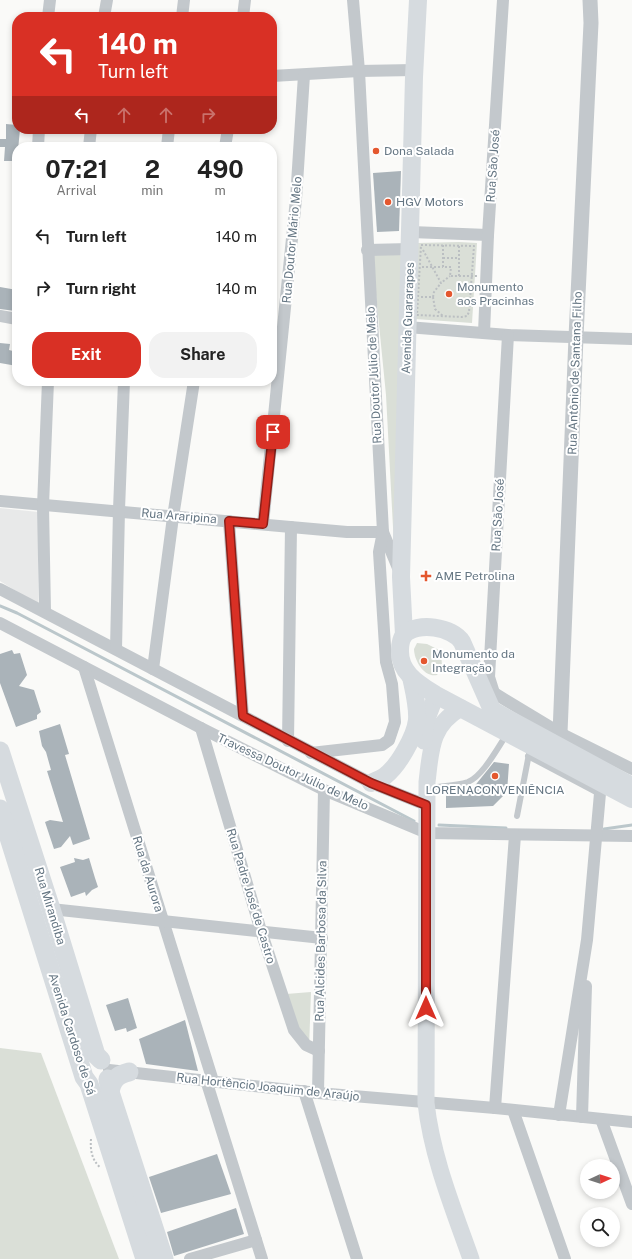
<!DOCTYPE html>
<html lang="en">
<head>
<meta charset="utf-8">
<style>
	:root { --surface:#fff; --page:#f2f2f2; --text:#222; --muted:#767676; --accent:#d93025 }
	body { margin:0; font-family:"Public Sans",sans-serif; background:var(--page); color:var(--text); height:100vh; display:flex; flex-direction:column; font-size:15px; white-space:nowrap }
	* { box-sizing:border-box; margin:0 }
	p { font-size:13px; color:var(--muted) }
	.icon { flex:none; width:22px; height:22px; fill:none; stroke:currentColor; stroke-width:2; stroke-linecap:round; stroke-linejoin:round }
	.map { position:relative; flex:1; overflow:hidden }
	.drawer { position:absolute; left:12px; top:142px; width:265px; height:244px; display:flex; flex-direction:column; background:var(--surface); border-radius:16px; box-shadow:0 2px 6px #0003 }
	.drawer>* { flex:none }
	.hud { position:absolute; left:12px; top:12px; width:265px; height:122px; border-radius:16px; box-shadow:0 2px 6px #0003; background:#d93025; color:#fff; overflow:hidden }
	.needle { width:26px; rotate:87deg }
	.tools { position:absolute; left:580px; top:1159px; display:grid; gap:8px }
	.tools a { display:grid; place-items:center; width:40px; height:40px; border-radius:50%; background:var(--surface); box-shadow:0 2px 6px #0003; font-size:20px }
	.pin { position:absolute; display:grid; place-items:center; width:34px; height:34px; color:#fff; margin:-17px; border-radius:8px; box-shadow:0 2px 6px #0006 }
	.me { position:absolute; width:44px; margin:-22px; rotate:0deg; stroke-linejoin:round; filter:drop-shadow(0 0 3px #0008) }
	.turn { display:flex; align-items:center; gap:14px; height:84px; padding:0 20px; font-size:18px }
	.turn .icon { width:52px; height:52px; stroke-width:2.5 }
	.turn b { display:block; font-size:28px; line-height:34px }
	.lanes { display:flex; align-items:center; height:38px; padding:0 20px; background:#0003; justify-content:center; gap:20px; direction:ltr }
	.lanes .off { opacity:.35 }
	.eta { display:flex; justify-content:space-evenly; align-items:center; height:68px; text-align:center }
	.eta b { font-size:24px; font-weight:700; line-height:28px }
	.cta { display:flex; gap:8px; margin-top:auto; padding:8px 20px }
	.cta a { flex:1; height:46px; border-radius:16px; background:var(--accent); color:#fff; font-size:16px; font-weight:700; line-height:46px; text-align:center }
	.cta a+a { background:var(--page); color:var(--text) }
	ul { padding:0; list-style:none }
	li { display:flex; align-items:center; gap:12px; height:52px; padding:0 20px }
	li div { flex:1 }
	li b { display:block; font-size:15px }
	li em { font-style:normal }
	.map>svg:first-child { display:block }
	.built { fill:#e8e9e9 }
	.green { fill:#dadfd7 }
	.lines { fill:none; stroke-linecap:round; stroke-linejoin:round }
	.stream { stroke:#bbc7cb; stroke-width:3 }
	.building { fill:#aab3b9 }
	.path { stroke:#bbbfc2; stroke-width:2; stroke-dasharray:2 2; stroke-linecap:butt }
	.service { stroke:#c3c8cc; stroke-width:6 }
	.minor { stroke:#c3c8cc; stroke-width:12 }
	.tertiary { stroke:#c3c8cc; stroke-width:15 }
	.secondary { stroke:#d6dbdf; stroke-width:17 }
	.primary { stroke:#d6dbdf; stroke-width:18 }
	.trunk { stroke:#d6dbdf; stroke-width:19 }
	.route-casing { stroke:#8d1f18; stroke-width:10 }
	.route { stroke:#d93025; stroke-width:7 }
	.poi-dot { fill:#e4572e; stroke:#fff; stroke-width:1.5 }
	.labels { text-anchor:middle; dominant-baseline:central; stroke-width:4; stroke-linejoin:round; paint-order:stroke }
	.poi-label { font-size:12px; fill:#657683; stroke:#fff; text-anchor:start }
	.street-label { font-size:12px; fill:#657683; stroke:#fff }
</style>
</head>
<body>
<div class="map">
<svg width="632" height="1259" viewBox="0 0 632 1259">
	<rect width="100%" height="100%" fill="#fafaf8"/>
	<path class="built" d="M0 508 38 512V605L0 581Z"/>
	<g class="green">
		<path d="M459 242 477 243 472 323 415 319 418 243Z"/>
		<path d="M372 254H405L394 546 386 395Z"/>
		<path d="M417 643 427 644 441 651 442 667 437 675C424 678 414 660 414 649Z"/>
		<path d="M311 992 309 1049 304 1050 286 994Z"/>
		<path d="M0 1048 41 1053 119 1259H0Z"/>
	</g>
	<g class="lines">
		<g class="stream">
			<path d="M0 606 17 613 414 821"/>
			<path d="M439 825 506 828"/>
			<path d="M604 829 632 825"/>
		</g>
	</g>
	<g class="building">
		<path d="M6 124 17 125V129H20L17 161H4L5 147H0V139H6Z"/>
		<path d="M401 171 399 231 377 232 373 173Z"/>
		<path d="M0 287 17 290 15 311 0 309Z"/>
		<path d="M0 343 10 344 9 350 17 352V366L0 363Z"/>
		<path d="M12 650 14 654 20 653 27 675 19 686 34 690 41 712 37 715V719L16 727 0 683V654Z"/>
		<path d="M60 724 69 754 65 755 90 839 73 845 70 836 61 847 54 849 45 822 50 820 63 822 47 771 51 770 46 752 42 746 39 731Z"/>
		<path d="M494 762 509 764 507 792 493 806 446 808V790L473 788Z"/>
		<path d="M74 858 83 860 89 858 95 878 98 887 92 890 86 896 85 892 71 897 60 867 75 862Z"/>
		<path d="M128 998 137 1028 127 1032 126 1028 115 1031 106 1005Z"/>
		<path d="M185 1020 198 1071 146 1064 139 1039Z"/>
		<path d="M217 1154 231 1194 161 1213 149 1177Z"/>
		<path d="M236 1208 244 1234 174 1256 167 1232Z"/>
	</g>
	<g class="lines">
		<g class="path">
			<path d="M421 245 474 246 469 312 467 316 462 317 417 315Z"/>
			<path d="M443 245V267H451L450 276H477"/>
			<path d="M423 250 441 283 450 276"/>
			<path d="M443 258H459"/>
			<path d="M422 267H443"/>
			<path d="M459 276V245"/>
			<path d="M421 297H433L434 292 441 283"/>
			<path d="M433 297 435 309 443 316"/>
			<path d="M91 1139C90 1150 92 1161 101 1168"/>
		</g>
		<g class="service">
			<path d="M528 756 600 794"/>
			<path d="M428 788C440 786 455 786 468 782 483 776 498 747 507 734"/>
			<path d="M517 816 529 754"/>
		</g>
		<g class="minor">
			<path d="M48 17 50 0"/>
			<path d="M104 17 107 0"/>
			<path d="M182 17 184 0"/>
			<path d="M243 17 245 0"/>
			<path d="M272 76 359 71 414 70"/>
			<path d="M38 147 39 129"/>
			<path d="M89 147 91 129"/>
			<path d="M167 147 169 129"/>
			<path d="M225 147 228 129"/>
			<path d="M411 232 488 235"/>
			<path d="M367 250 410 249"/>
			<path d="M0 316 17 319"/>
			<path d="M407 327 508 335 632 339"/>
			<path d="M484 333 488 235 503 0"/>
			<path d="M0 501 347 532H383"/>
			<path d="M229 521 243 716"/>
			<path d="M263 524 296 199 304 75"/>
			<path d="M383 532 398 568"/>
			<path d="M0 589 371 783 426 805"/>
			<path d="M45 611 43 506 48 381"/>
			<path d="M0 623 201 728 324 790 427 833 632 836"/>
			<path d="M116 649 119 510 124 381"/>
			<path d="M84 667 213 1081"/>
			<path d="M153 669 173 517 194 381"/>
			<path d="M494 693 560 733 632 769"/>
			<path d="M487 702 494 693 489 677 508 335"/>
			<path d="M201 728 261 931 294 1030 306 1045 319 1051"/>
			<path d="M288 741 291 527"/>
			<path d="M311 753 382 745 389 740 395 722 392 684 386 662 379 552 383 532 359 71 353 0"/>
			<path d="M51 909 322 938"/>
			<path d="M109 1070 318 1093 495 1108 632 1122"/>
			<path d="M206 1080 262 1259"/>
			<path d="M304 1091 357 1259"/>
			<path d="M318 1093 324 790"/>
			<path d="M495 1108 515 835"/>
			<path d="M513 1110 565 1259"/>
			<path d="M559 1115 587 940 601 782"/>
			<path d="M582 1117 586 986"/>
			<path d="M601 1119 632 1204"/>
			<path d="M190 1259 256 1240"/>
		</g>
		<path class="tertiary" d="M558 746 560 733 576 337 591 23 590 0"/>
		<g class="secondary">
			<path d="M461 708C430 726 431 750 427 782L426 1103C432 1157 453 1208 471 1259"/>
			<path d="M424 741 425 724 436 695"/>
		</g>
		<g class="primary">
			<path d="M404 635 401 577 414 77 418 0"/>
			<path d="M371 783C375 781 381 779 385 776 398 766 415 737 417 720 418 706 414 691 411 677"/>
			<path d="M632 786 492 710 462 642C453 627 417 621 404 635 401 639 400 645 400 650 399 673 419 684 436 695L632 799"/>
		</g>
		<g class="trunk">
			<path d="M0 751 51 909 96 1055 101 1060"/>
			<path d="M0 809 84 1077 89 1084 145 1259"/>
			<path d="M108 1079 110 1092 164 1259"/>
			<path d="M110 1092C112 1080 117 1075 129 1072"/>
		</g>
	</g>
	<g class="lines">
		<defs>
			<path id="route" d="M273 432 263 524 229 521 243 716 371 783 426 805V1008"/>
		</defs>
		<use href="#route" class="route-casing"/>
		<use href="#route" class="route"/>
	</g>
	<g class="poi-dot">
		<circle cx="376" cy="151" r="4"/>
		<circle cx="388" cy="202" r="4"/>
		<circle cx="449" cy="294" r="4"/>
		<path d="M424 570h4v4h4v4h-4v4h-4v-4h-4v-4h4z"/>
		<circle cx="424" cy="661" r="4"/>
		<circle cx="495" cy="776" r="4"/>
	</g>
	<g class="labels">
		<g class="poi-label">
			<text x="384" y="151">Dona Salada</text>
			<text x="396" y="202">HGV Motors</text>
			<text x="457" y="287">Monumento<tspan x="457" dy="14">aos Pracinhas</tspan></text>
			<text x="435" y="576">AME Petrolina</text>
			<text x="432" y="654">Monumento da<tspan x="432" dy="14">Integração</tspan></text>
			<text x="495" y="790" text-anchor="middle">LORENACONVENIÊNCIA</text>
		</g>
		<g class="street-label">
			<text transform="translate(493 166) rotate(-86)">Rua São José</text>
			<text transform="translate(292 240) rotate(-85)">Rua Doutor Mário Melo</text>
			<text transform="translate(408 318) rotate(-88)">Avenida Guararapes</text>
			<text transform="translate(575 373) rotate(-88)">Rua Antônio de Santana Filho</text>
			<text transform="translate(374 375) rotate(-93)">Rua Doutor Júlio de Melo</text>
			<text transform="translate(498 515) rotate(-87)">Rua São José</text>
			<text transform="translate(179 516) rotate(5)">Rua Araripina</text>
			<text transform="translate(293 772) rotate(25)">Travessa Doutor Júlio de Melo</text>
			<text transform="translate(148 874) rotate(73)">Rua da Aurora</text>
			<text transform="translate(251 896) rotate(73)">Rua Padre José de Castro</text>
			<text transform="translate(50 906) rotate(73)">Rua Mirandiba</text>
			<text transform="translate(321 941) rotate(-89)">Rua Alcides Barbosa da Silva</text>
			<text transform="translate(72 1034) rotate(72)">Avenida Cardoso de Sá</text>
			<text transform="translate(268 1087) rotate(6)">Rua Hortêncio Joaquim de Araújo</text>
		</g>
	</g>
</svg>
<div class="tools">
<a><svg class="needle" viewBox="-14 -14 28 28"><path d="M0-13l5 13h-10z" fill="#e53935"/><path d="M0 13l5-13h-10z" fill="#767676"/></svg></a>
<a><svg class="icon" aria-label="search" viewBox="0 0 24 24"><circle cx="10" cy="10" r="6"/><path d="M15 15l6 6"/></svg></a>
</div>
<div class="pin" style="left:273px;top:432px;background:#d93025"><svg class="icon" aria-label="arrive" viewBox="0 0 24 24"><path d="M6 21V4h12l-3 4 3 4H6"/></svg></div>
<svg class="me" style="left:426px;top:1008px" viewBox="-20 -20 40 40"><path d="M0-17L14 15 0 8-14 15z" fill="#d93025" stroke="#fff" stroke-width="4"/></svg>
<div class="hud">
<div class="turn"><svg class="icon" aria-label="left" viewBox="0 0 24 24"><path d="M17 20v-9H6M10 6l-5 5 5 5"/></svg><div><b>140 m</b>Turn left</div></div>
<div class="lanes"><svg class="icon" aria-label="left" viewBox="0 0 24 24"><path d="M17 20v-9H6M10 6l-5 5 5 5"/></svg><svg class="icon off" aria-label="ahead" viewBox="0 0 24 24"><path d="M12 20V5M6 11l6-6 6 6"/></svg><svg class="icon off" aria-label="ahead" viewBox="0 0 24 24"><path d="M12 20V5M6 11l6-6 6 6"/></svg><svg class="icon off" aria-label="right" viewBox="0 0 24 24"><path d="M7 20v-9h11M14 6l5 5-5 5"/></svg></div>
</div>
<section class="drawer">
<div class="eta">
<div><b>07:21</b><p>Arrival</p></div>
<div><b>2</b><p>min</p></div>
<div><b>490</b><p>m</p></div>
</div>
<ul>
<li><svg class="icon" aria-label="left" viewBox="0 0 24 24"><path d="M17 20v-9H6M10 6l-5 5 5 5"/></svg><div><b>Turn left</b></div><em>140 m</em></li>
<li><svg class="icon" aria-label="right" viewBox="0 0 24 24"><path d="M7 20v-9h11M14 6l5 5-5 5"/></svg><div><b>Turn right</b></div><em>140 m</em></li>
</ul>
<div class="cta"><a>Exit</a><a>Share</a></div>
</section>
</div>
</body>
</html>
